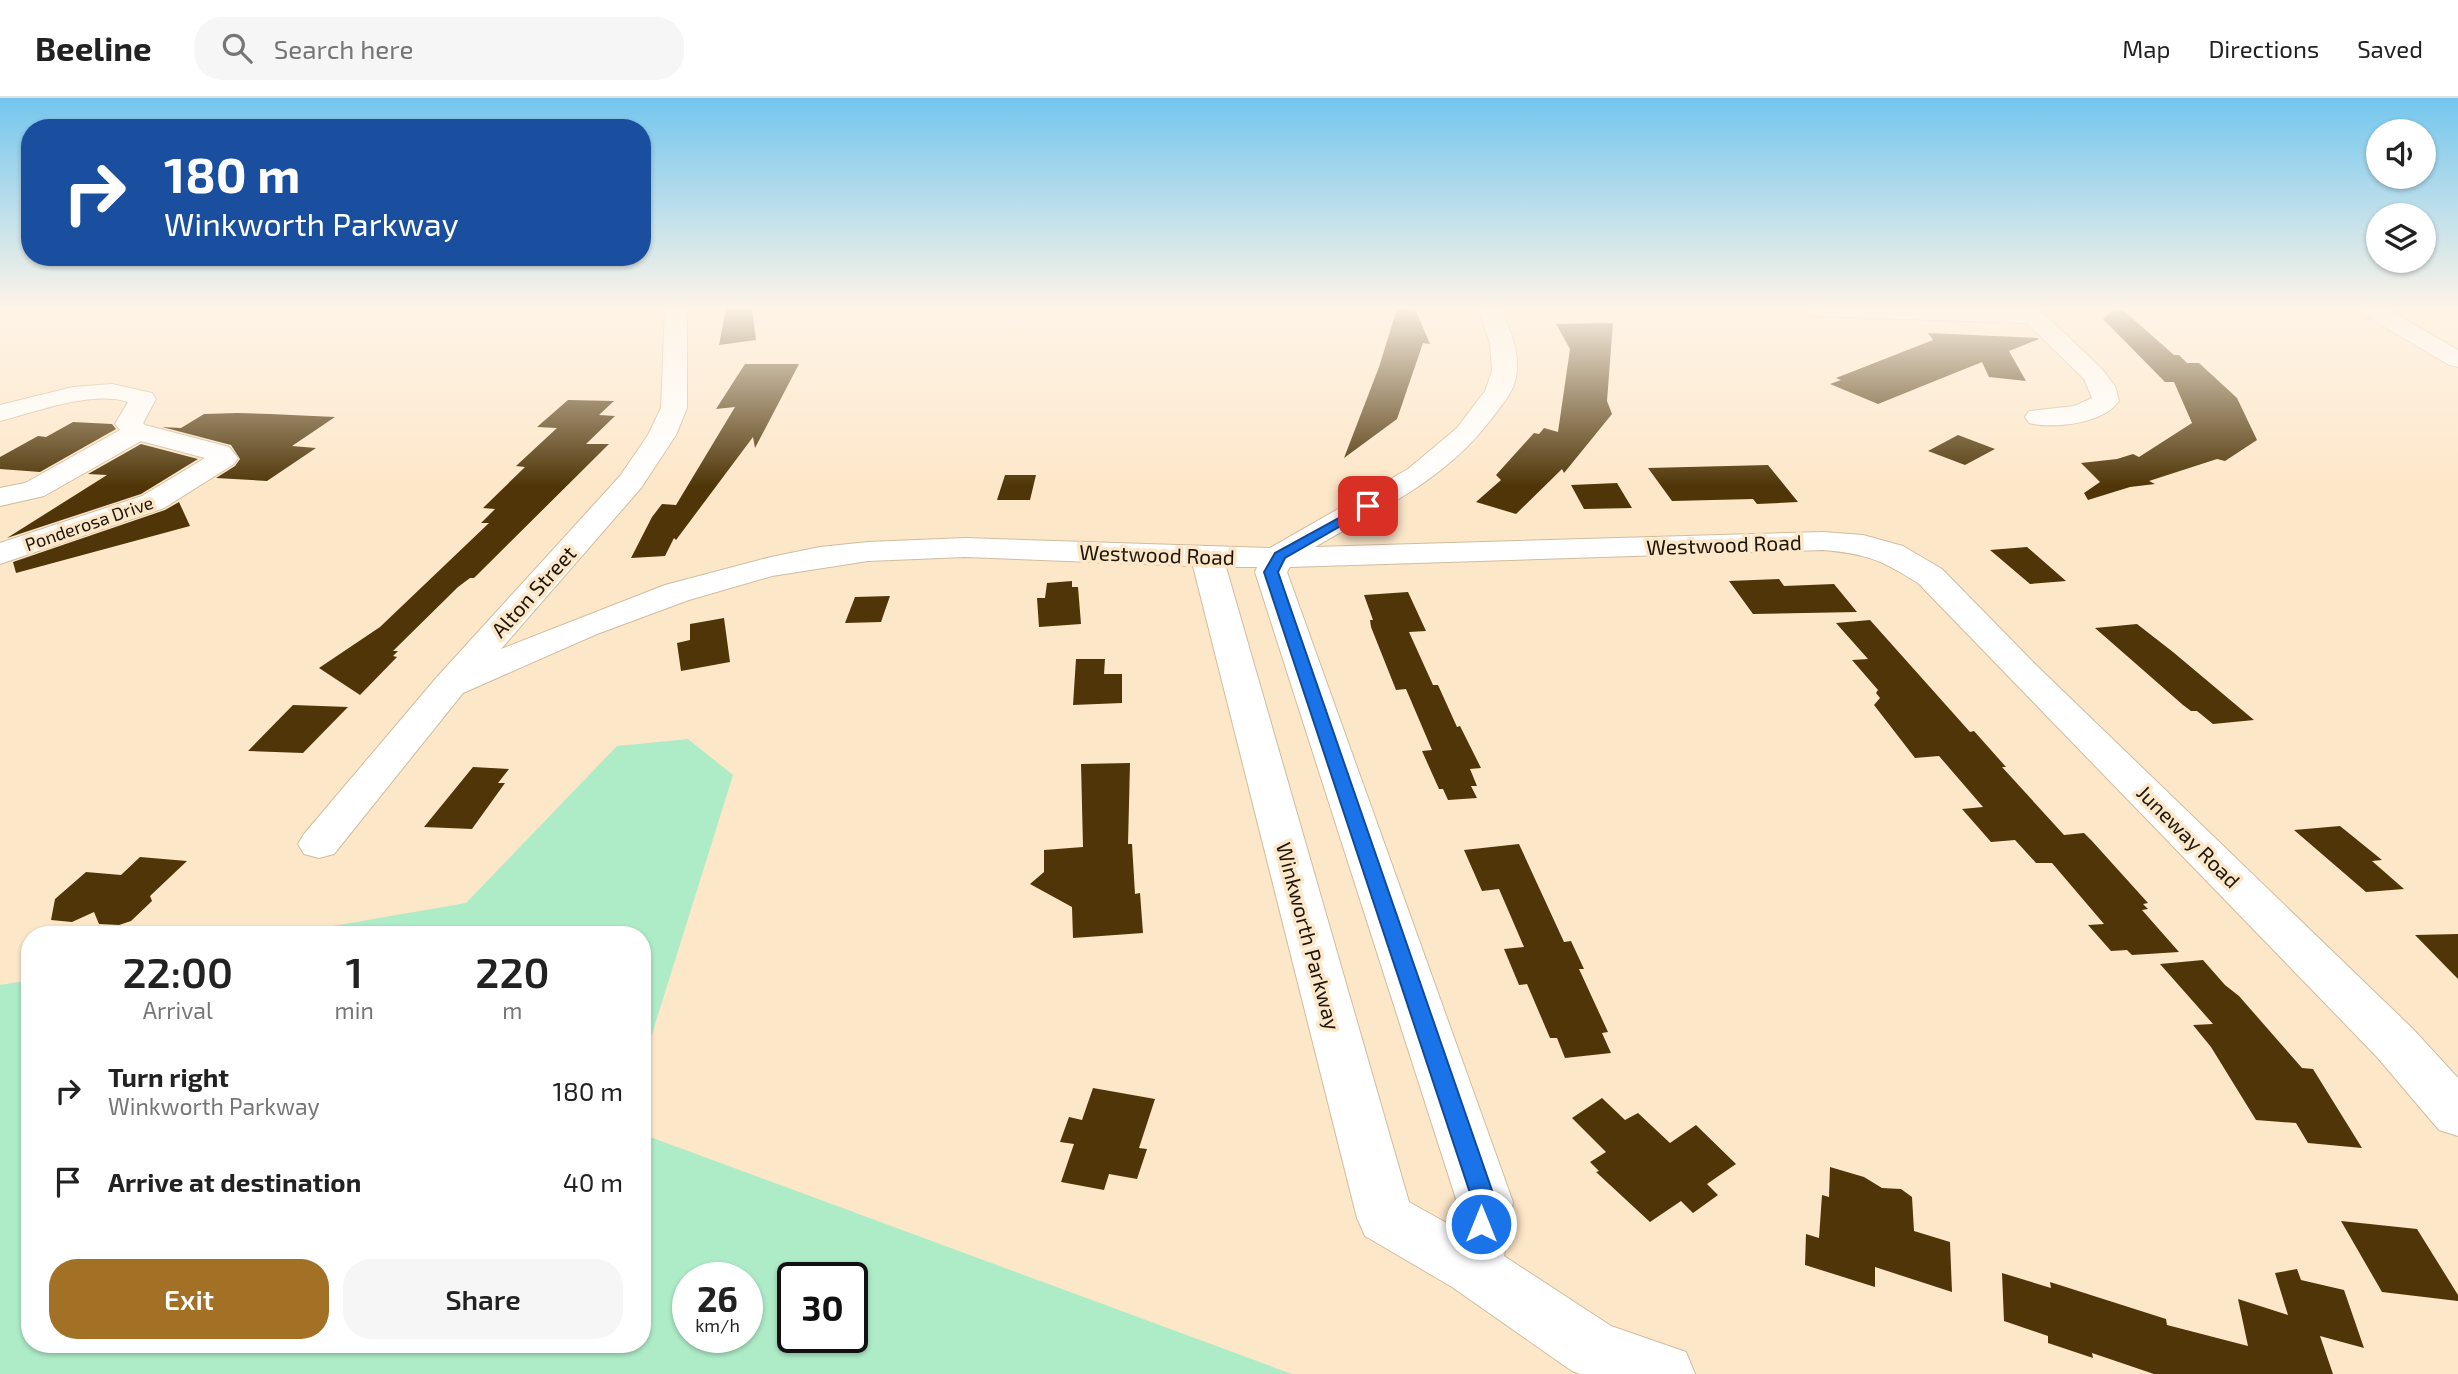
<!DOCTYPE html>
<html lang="en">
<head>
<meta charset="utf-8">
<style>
	:root { --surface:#fff; --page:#f6f6f6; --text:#222; --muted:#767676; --line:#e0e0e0; --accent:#a27126 }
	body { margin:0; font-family:"Exo 2",sans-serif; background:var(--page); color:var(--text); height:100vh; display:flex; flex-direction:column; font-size:26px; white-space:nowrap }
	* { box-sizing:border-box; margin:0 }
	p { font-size:23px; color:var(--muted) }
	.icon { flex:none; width:38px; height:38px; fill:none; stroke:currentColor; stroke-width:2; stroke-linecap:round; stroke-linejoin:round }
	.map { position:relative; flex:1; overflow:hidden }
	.drawer { position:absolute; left:21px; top:828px; width:630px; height:427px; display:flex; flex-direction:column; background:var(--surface); border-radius:28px; box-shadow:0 2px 5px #0004 }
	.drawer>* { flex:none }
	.top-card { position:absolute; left:21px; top:21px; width:630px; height:147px; border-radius:28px; box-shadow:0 2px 5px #0004; background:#1a4fa0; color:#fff; overflow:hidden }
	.controls { position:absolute; left:2366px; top:21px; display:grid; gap:14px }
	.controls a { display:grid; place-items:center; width:70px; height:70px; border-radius:50%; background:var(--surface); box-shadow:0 2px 5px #0004; font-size:35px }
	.speed { position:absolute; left:672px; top:1164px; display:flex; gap:14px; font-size:35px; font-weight:700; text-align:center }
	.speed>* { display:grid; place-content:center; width:91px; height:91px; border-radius:50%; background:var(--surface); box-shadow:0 2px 5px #0004; line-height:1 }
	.speed small { font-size:18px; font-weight:400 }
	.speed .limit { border:4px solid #111; border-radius:10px; background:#fff; color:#111 }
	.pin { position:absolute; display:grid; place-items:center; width:60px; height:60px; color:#fff; margin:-30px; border-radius:14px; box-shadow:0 4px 10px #0006 }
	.me { position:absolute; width:77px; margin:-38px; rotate:0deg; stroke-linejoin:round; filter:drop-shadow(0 0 5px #0008) }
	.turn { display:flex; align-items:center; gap:24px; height:147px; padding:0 28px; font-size:32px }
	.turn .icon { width:91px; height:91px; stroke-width:2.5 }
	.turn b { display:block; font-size:49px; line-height:60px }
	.eta { display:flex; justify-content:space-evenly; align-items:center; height:119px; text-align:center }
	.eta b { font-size:42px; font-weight:600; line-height:49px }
	.button { display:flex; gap:14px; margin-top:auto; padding:14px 28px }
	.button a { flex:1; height:80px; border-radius:28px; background:var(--accent); color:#fff; font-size:28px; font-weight:600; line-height:80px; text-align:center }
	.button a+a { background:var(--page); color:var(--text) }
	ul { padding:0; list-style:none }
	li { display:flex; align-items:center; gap:21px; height:91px; padding:0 28px }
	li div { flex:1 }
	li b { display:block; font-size:26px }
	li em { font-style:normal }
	header { display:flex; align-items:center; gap:42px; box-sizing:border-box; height:98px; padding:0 35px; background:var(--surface); border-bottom:2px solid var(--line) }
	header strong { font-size:33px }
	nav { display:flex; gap:38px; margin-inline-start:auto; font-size:24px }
	.search { width:490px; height:63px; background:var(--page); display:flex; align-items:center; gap:18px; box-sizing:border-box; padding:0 24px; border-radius:28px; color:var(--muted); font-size:26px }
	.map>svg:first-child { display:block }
	.green { fill:#aeecc8; fill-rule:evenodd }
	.building { fill:#4f3507 }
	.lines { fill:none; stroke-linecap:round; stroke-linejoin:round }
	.minor-casing { stroke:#d1bc9f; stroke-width:2 }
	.minor { fill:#fff; fill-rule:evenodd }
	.route { fill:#1a73e8; stroke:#114b97; stroke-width:2 }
	.labels { text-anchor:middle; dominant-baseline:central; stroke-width:7; stroke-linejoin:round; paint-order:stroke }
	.far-street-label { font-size:18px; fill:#1d160b; stroke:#fde7c9 }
	.street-label { font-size:21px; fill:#1d160b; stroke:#fde7c9 }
</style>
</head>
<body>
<header>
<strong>Beeline</strong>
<div class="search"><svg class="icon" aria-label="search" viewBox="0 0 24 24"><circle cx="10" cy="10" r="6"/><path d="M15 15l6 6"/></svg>Search here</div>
<nav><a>Map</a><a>Directions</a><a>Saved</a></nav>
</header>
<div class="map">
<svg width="2458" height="1276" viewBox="0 0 2458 1276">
	<rect width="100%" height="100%" fill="#fde7c9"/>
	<g class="green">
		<path d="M688 641 733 677 642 968V836H287L466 805 617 648Z"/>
		<path d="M30 882V1246H642V1036L1292 1276H0V887ZM688 1180H747V1239H688ZM793 1180H852V1239H793Z"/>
	</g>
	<g class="building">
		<path d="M726 211H752L756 242 719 247Z"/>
		<path d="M1397 211H1415L1430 246 1423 245 1397 321 1344 360 1379 269Z"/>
		<path d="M2113 211H2122L2174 257H2179L2187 265H2199L2237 300 2257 342 2225 363 2217 361 2149 383 2155 386 2130 389 2088 402 2084 395 2100 384 2081 365 2117 361 2133 356 2139 359 2192 325 2174 284H2165L2103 221Z"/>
		<path d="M1613 225 1607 303 1612 316 1564 375 1562 371 1516 416 1476 404 1501 382 1496 377 1534 335 1539 336 1544 330 1558 334 1570 251 1556 226Z"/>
		<path d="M1928 235 2038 240 2039 241 2009 253 2026 283 1989 279 1982 264 1878 306 1830 286 1841 282 1836 280 1933 242Z"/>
		<path d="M745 266H799L755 350 753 339 676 442 674 440 665 458 631 460 652 419 662 406 676 407 735 309 716 311Z"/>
		<path d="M568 302 614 303 599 317 615 318 586 346H609L474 480H470L458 489 393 553H398L393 558 397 559 360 597 319 570 380 529 489 425H481L495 411 483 410 525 369 516 368 557 330 537 329Z"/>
		<path d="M237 315 270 316 335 319 292 348 316 350 267 383 216 380 235 368 240 361 231 347 162 329 181 330 204 316Z"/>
		<path d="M73 324 112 326 116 331 40 374 0 371V359L38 338 46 339Z"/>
		<path d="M1958 337 1995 351 1965 367 1928 353Z"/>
		<path d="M141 346 198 361 141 396 7 440 107 377 88 376Z"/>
		<path d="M1768 367 1798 404 1757 406 1753 401 1672 403 1648 370Z"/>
		<path d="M1005 377H1036L1030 402H997Z"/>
		<path d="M1617 385 1632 410 1584 411 1571 387Z"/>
		<path d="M179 404 190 428 16 475 13 464 165 412Z"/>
		<path d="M2027 449 2066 483 2030 486 1990 452Z"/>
		<path d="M1779 481 1784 488 1834 486 1857 514 1753 516 1729 483Z"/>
		<path d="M1072 483V489H1078L1081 526 1039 529 1037 500H1045L1047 485Z"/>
		<path d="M1408 494 1426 533 1409 534 1433 587H1438L1457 629 1460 628 1481 670 1470 671 1477 688H1471L1477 700 1448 702 1443 691H1439L1422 653 1432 652 1406 591 1396 592 1371 529 1370 522H1373L1364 497Z"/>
		<path d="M890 498 881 524 845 525 855 499Z"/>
		<path d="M724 520 730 564 681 573 677 545 690 542V526Z"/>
		<path d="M1870 522 1970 634 1974 633 2006 669H2002L2064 737 2084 735 2092 743 2148 805 2143 806 2148 811 2142 812 2179 854 2132 857 2127 852 2111 853 2088 827 2104 826 2052 765H2036L2015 742 1991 744 1962 711 1983 709 1939 658 1915 660 1874 607 1880 600 1876 595 1878 592 1852 562 1868 561 1836 525Z"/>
		<path d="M2137 526 2173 554 2254 622 2213 626 2197 613H2191L2183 607 2095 530Z"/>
		<path d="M1076 561H1105L1104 576H1122V605L1073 607Z"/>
		<path d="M293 607 348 609 303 655 248 653Z"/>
		<path d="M1130 665 1128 746H1132L1135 796 1140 795 1143 835 1073 840 1072 809 1030 786 1044 774V752L1083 749 1081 666Z"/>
		<path d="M473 669 509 671 498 685H505L472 731 424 729Z"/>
		<path d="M2340 728 2382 762 2372 763 2404 791 2366 794 2294 732Z"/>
		<path d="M1519 746 1564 844 1571 843 1584 871H1579L1608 934 1602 935 1611 955 1565 960 1557 940H1550L1527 886 1519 887 1504 851 1524 849 1499 791 1482 793 1464 752Z"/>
		<path d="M140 759 187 763 150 798 152 803 131 823 119 827 99 826 94 814 72 824 51 822 55 801 86 774 121 777Z"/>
		<path d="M2458 836V881L2415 837Z"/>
		<path d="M2203 862 2225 887 2239 898 2302 970 2313 971 2362 1050 2308 1045 2296 1025 2256 1022 2211 949 2193 927 2213 926 2160 866Z"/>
		<path d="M1093 990 1155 1001 1139 1050 1147 1051 1137 1081 1109 1076 1104 1092 1061 1084 1074 1046 1060 1044 1069 1019 1082 1022Z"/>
		<path d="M1602 1000 1625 1022 1638 1015 1670 1045 1696 1027 1736 1066 1707 1086 1718 1097 1693 1115 1681 1103 1650 1124 1596 1074 1599 1073 1590 1064 1606 1054 1572 1020Z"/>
		<path d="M1830 1069 1864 1079 1882 1090 1901 1091 1912 1099 1914 1133 1950 1144 1952 1194 1875 1169V1189L1805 1167 1806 1136 1819 1140 1822 1097 1829 1099Z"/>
		<path d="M2341 1123 2417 1131 2458 1197V1203L2382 1194Z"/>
		<path d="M2297 1171 2301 1182 2344 1192 2364 1250 2320 1238 2333 1276H2154L2092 1255 2093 1260 2048 1245V1238L2004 1223 2002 1175 2051 1190 2050 1184 2166 1221 2167 1227 2248 1248 2238 1201 2288 1217 2275 1175Z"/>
	</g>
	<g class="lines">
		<defs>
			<g id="minor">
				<path d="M665 211H687V310L676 337 641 390 501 551 665 487 771 459 820 449 868 444 965 440 1270 450 1408 371 1457 330 1485 293 1492 273 1490 245 1478 211H1500C1511 232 1522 259 1515 283 1512 296 1501 308 1492 320 1446 382 1380 411 1315 449L1823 434 1863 437 1903 448 1942 471 2037 568 2413 931 2458 980V1038L2439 1032 2377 959 1918 485C1881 462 1868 456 1823 452L1290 469 1287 474 1513 1104 1504 1158 1611 1228 1686 1254 1695 1276H1580L1572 1273 1452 1189 1365 1138 1357 1120 1193 468 965 459 868 463 772 478 689 502 597 536 463 595 334 756 319 760 304 756 298 746 304 736 437 579 620 378 648 337 661 310ZM1226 469H1257L1255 474 1457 1104 1452 1128 1409 1104Z"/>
				<path d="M1804 211H2039L2102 271 2115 288 2119 303C2103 326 2054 331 2029 325L2025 319 2029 313 2074 308 2092 300 2084 281 2027 225 1815 218 1807 216Z"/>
				<path d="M2360 211H2387L2458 252V269L2449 267 2363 216Z"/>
				<path d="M112 286 152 295 156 301 143 325 145 327 229 349 238 360 234 366 164 410 0 466V445L142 398 205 360 141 343 44 398 0 408V390L25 385 120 332 115 326 128 304C92 292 36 314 0 323V307L73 289Z"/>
			</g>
		</defs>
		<use href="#minor" class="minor-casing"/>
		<use href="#minor" class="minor"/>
	</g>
	<linearGradient id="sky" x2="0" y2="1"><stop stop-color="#73c6ee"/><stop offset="0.54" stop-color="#fef4e7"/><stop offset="1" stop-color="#fef4e7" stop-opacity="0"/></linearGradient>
	<rect width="2458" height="389" fill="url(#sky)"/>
	<path class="route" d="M1368 404 1372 405V410L1285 460 1278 474 1496 1104 1489 1134 1481 1137 1472 1134 1469 1126 1473 1104 1264 474 1275 455Z"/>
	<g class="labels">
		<g class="far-street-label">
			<text transform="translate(89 425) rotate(-19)">Ponderosa Drive</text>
		</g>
		<g class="street-label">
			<text transform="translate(1724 446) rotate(-2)">Westwood Road</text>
			<text transform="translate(1157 456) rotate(2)">Westwood Road</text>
			<text transform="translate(533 493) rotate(-48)">Alton Street</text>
			<text transform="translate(2189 738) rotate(45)">Juneway Road</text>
			<text transform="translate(1309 838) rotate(75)">Winkworth Parkway</text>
		</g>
	</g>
</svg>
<div class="controls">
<a><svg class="icon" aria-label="sound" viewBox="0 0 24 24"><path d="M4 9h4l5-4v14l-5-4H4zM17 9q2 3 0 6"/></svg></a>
<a><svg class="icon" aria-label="layers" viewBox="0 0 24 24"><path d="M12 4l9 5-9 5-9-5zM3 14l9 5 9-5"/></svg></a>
</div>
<div class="speed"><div>26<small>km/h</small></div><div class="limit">30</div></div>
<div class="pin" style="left:1368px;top:408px;background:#d93025"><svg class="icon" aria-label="arrive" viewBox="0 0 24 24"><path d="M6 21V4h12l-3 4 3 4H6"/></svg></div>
<svg class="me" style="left:1481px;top:1126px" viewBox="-20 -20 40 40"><circle r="17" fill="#1a73e8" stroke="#fff" stroke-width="3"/><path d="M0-11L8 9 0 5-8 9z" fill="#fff"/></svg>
<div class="top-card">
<div class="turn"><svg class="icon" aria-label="right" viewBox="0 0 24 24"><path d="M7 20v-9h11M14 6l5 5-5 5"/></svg><div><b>180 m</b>Winkworth Parkway</div></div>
</div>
<section class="drawer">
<div class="eta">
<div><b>22:00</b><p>Arrival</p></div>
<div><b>1</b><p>min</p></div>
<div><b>220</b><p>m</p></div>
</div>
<ul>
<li><svg class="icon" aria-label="right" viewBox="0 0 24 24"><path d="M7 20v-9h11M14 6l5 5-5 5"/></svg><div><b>Turn right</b><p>Winkworth Parkway</p></div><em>180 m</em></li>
<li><svg class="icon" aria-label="arrive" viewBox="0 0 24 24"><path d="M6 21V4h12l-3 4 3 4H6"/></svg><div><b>Arrive at destination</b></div><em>40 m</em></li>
</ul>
<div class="button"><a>Exit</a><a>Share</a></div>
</section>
</div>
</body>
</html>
